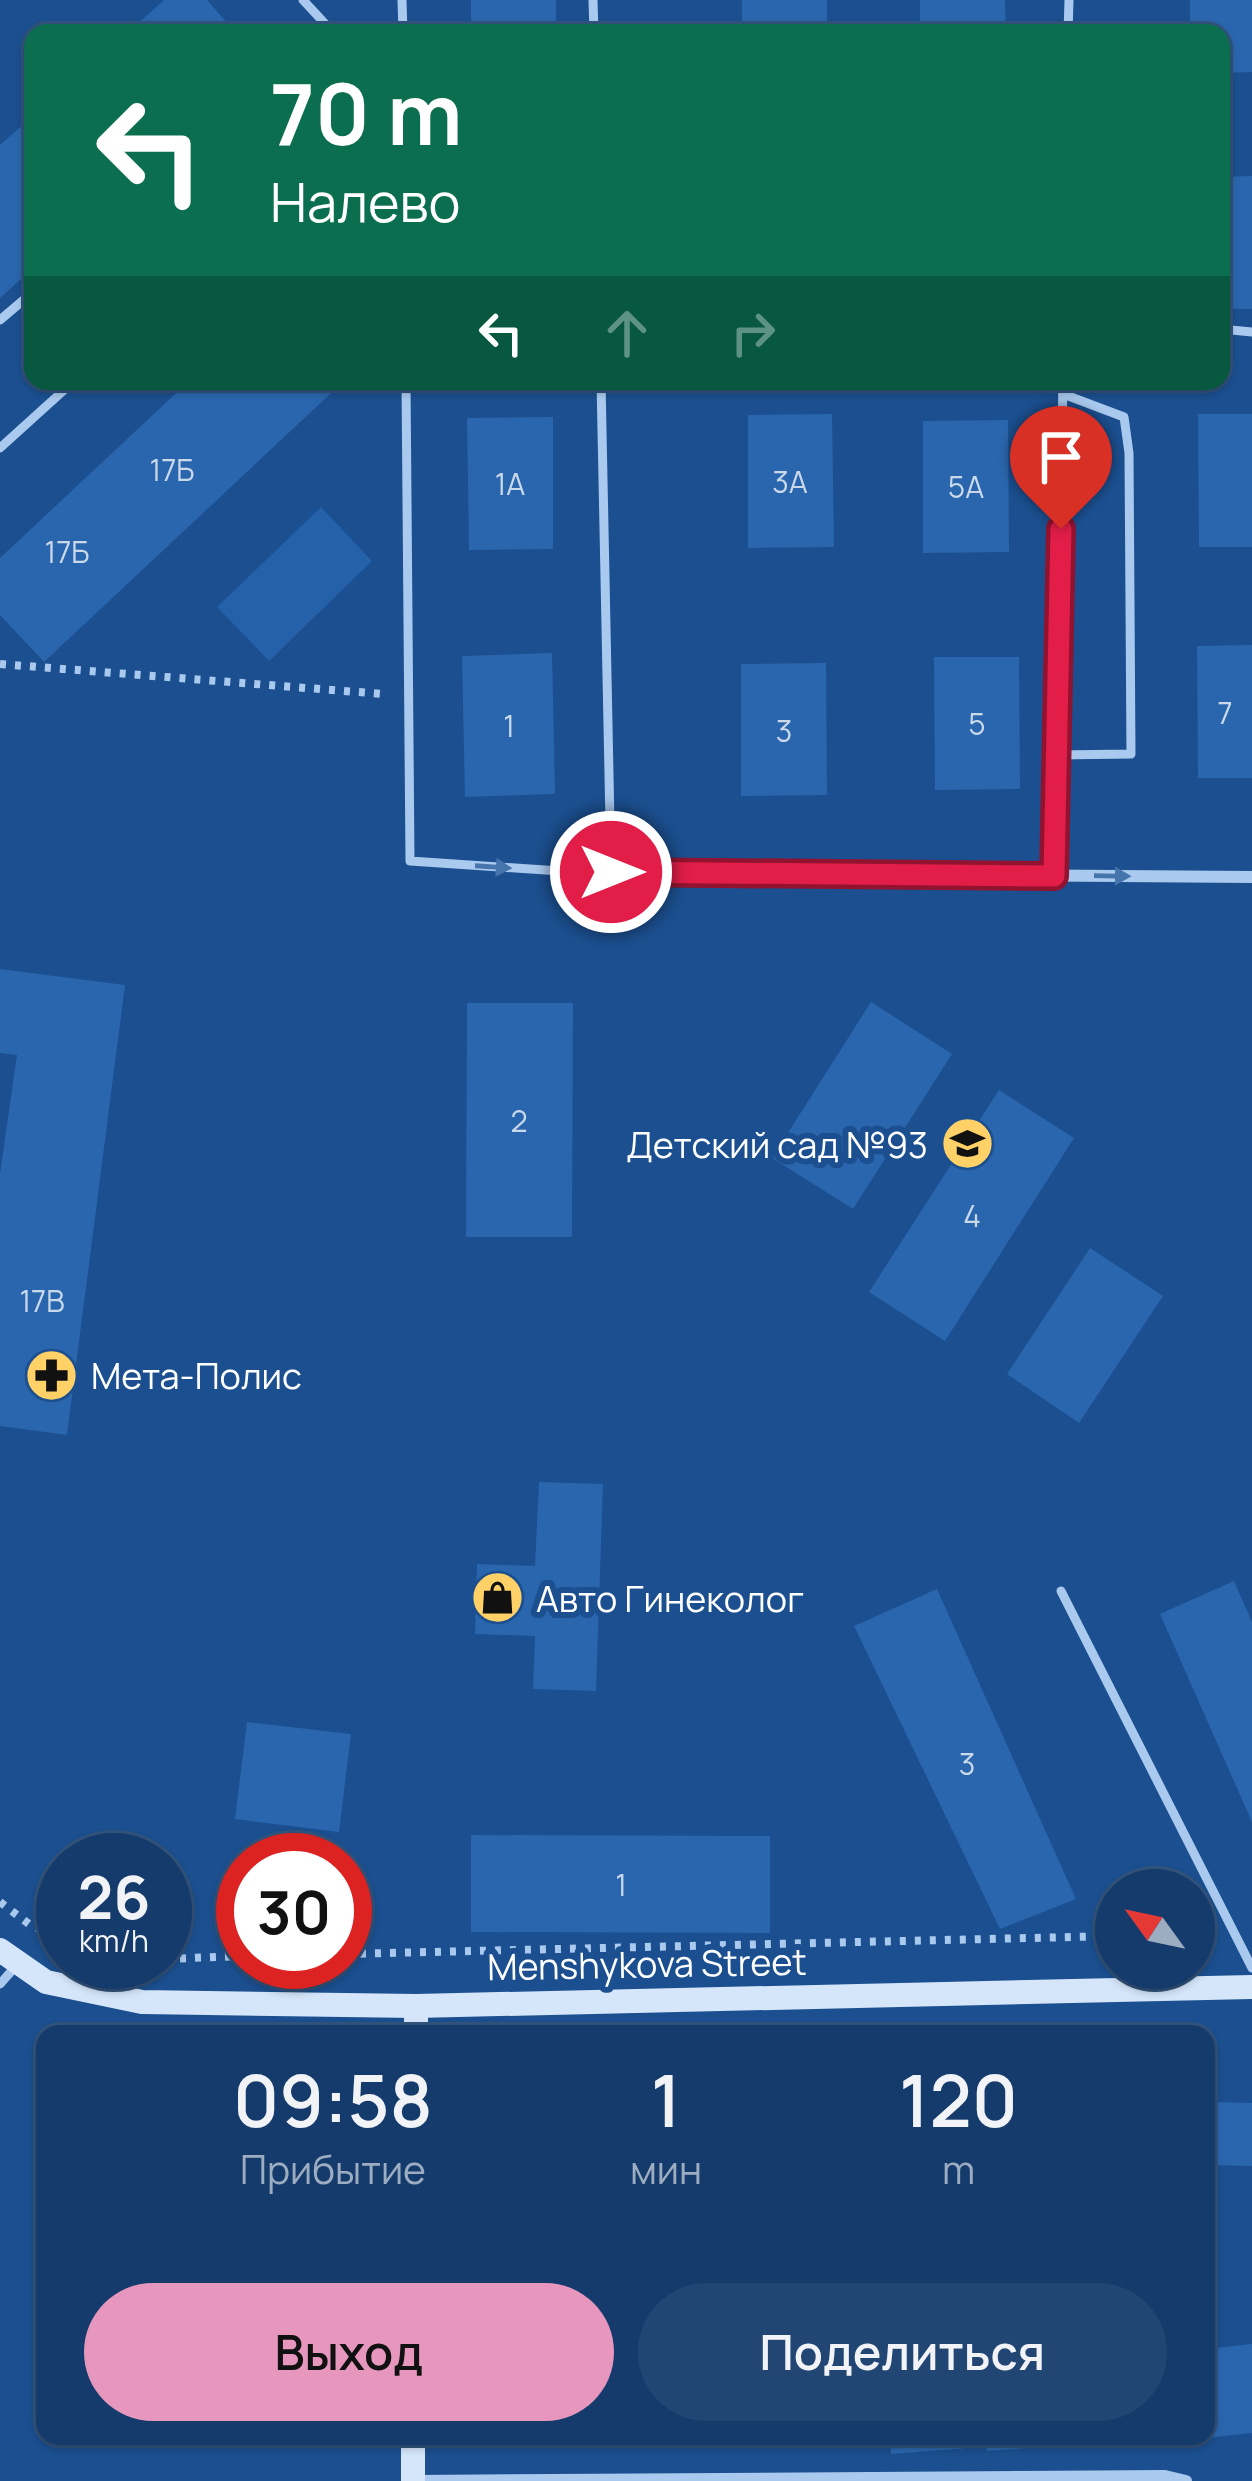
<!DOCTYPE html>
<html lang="ru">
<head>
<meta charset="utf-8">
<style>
	:root { --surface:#143b6b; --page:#214673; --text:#f1f3f6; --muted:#9dadc1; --line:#33557e; --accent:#e797bd }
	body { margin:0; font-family:Manrope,sans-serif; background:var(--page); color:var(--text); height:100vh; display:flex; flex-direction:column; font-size:45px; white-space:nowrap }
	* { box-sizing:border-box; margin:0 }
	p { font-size:39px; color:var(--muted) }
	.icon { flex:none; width:66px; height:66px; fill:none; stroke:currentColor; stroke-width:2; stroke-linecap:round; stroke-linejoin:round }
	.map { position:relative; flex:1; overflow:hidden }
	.side { position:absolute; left:36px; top:2025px; width:1179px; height:420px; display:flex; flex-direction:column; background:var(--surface); border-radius:24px; box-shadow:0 3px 9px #0004,0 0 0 3px var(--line) }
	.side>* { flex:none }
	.top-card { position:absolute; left:24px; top:24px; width:1206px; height:366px; border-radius:24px; box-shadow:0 3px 9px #0004,0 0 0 3px var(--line); background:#0b6e4f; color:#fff; overflow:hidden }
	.needle { width:78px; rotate:303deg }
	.tools { position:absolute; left:1095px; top:1869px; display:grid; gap:24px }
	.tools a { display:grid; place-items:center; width:120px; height:120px; border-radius:50%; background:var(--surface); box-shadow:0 3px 9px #0004,0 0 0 3px var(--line); font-size:60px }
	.speed { position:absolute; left:36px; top:1833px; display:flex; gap:24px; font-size:60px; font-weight:700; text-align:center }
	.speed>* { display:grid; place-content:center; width:156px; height:156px; border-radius:50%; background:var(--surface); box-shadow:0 3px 9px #0004,0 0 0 3px var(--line); line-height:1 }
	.speed small { font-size:30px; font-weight:400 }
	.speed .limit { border:18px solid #d22; background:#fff; color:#111 }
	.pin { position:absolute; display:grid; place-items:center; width:102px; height:102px; color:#fff; margin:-123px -51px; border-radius:50% 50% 50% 0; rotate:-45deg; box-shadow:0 0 12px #0007 }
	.pin .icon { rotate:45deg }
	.me { position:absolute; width:132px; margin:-66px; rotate:90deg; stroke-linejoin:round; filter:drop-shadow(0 0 9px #0008) }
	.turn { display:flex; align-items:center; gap:42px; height:252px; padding:0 48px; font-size:54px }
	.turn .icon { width:156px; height:156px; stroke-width:2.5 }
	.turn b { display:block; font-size:84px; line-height:102px }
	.lanes { display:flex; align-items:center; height:114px; padding:0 48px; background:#0003; justify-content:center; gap:60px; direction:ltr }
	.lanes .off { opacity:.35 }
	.eta { display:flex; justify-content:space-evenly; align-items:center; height:204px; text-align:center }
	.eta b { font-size:72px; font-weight:600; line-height:84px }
	.primary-button { display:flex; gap:24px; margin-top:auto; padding:24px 48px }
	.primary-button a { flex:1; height:138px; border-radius:72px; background:var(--accent); color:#111; font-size:48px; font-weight:600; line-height:138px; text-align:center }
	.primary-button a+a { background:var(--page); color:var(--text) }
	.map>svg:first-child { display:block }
	.green { fill:#2461a8 }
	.building { fill:#2a66ad }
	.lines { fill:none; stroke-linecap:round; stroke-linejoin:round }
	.path { stroke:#a9c9ee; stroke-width:8; stroke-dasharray:6 9; stroke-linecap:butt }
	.lane { stroke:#a9c9ee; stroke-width:9 }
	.street { stroke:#a9c9ee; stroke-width:12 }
	.secondary { stroke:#d6e6fa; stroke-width:24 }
	.oneway { fill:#4674ac }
	.route-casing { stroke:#92132f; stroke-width:30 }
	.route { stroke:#e11d48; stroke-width:21 }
	.labels { text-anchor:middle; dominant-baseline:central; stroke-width:12; stroke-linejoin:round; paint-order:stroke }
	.number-label { font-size:30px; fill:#cad9ea }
	.poi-label { font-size:36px; fill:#fff; stroke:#1b4f8f; text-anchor:start }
	.street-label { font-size:36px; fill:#fff; stroke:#1b4f8f }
</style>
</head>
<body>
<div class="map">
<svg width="1252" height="2481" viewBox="0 0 1252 2481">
	<rect width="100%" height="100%" fill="#1b4f8f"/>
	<path class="green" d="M321 507 372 561 269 661 217 607Z"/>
	<g class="building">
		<path d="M164 0H207L236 33H127Z"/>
		<rect x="471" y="0" width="85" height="33"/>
		<rect x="742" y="0" width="85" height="33"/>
		<path d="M920 0H1005L1006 33H920Z"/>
		<path d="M1190 0H1252V72L1221 73V33H1190Z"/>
		<path d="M33 116V268L0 298V145Z"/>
		<path d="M1252 176V309H1221V177Z"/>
		<path d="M189 381H344L44 662 0 615V558Z"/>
		<path d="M832 414 834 547 748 548V415Z"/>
		<path d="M1198 414H1252V547H1199Z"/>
		<path d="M553 417V549L469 550 467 418Z"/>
		<path d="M1008 420 1009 552 923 553V421Z"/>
		<path d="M1252 645V778H1198L1197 646Z"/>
		<path d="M552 653 555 794 465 797 462 656Z"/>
		<path d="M934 657H1019L1020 789 935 790Z"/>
		<path d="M826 663 827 795 741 796V664Z"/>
		<path d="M0 969 125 985 67 1435 0 1426V1174L17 1055 0 1053Z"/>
		<path d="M871 1002 952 1054 853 1209 772 1158Z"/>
		<path d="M467 1003H573L572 1237H466Z"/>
		<path d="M999 1090 1074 1138 945 1341 869 1292Z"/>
		<path d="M1090 1248 1163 1296 1079 1423 1007 1374Z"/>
		<path d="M539 1482 603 1484 596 1691 533 1689 535 1636 475 1634 477 1564 535 1566Z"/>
		<path d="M1234 1581 1252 1622V1822L1160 1614Z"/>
		<path d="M937 1589 1076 1899 1000 1929 854 1626Z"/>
		<path d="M247 1722 351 1734 339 1832 235 1819Z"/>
		<path d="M471 1835 770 1836V1933L471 1932Z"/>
		<path d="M1206 2102 1252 2103V2166L1206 2165Z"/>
		<path d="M1252 2344V2433L1206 2438V2349Z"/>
		<path d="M797 2436H866V2444L797 2445Z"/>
		<path d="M890 2436H967L968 2448 891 2454Z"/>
		<path d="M985 2436H1065L1066 2445 987 2451Z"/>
		<path d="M1088 2436H1165V2440L1088 2444Z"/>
	</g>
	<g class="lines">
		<g class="path">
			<path d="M0 664 383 694"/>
			<path d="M0 1902 29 1924 63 1941"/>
			<path d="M345 1954 1116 1936"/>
			<path d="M165 1959 243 1956"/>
		</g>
		<g class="lane">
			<path d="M303 0 329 28 324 33"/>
			<path d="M402 0 403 33"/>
			<path d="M593 0 594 33"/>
			<path d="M1068 33 1069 0"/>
			<path d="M0 320 33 292"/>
			<path d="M1221 329 1252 332"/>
			<path d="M406 381 410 861 575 872"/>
			<path d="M601 381 611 873"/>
			<path d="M0 448 74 381"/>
			<path d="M1057 755 1131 754 1129 453 1124 417 1063 394"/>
			<path d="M1054 876 1063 381"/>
			<path d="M1061 1591 1252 1968"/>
			<path d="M0 1984 15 1967"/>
		</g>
		<g class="street">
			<path d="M575 872 1252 877"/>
			<path d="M414 2481 1165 2476 1186 2481"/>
		</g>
		<g class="secondary">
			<path d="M0 1950 46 1982 142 2002 416 2006 1252 1987"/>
			<path d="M416 2034V2006"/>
			<path d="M413 2481V2436"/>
		</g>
	</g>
	<defs><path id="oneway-solid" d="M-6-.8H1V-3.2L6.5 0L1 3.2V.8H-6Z" transform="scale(3)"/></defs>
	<g class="oneway">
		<use href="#oneway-solid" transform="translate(493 867) rotate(4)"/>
		<use href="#oneway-solid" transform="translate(1112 876) rotate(1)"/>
	</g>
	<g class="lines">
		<defs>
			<path id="route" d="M611 872 1054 876 1061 529"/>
		</defs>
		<use href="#route" class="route-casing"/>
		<use href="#route" class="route"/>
	</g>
	<defs>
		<symbol id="school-disc" viewBox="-11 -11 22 22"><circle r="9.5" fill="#ffd166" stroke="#1b4f8f"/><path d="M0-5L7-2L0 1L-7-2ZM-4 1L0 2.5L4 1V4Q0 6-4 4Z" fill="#111"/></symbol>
		<symbol id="pharmacy-disc" viewBox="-11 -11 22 22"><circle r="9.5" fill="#ffd166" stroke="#1b4f8f"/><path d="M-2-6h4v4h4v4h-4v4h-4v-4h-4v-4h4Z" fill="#111"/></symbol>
		<symbol id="shop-disc" viewBox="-11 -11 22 22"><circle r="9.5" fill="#ffd166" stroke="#1b4f8f"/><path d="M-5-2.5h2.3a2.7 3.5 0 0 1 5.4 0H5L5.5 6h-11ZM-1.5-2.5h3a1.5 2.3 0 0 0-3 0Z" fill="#111"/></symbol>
	</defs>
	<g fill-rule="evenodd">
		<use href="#school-disc" x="938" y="1114" width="59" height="59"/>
		<use href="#pharmacy-disc" x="22" y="1346" width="59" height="59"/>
		<use href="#shop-disc" x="468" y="1568" width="59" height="59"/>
	</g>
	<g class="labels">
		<g class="number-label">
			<text x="172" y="469">17Б</text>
			<text x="790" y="481">3А</text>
			<text x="510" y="483">1А</text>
			<text x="966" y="486">5А</text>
			<text x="67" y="551">17Б</text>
			<text x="1225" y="712">7</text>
			<text x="977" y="723">5</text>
			<text x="509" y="725">1</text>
			<text x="784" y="730">3</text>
			<text x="519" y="1120">2</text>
			<text x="972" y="1215">4</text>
			<text x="42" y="1300">17В</text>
			<text x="967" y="1763">3</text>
			<text x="621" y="1884">1</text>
		</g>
		<g class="poi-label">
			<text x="928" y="1144" text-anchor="end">Детский сад №93</text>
			<text x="91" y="1375">Мета-Полис</text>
			<text x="536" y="1598">Авто Гинеколог</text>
		</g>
		<g class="street-label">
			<text transform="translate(647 1964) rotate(-1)">Menshykova Street</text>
		</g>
	</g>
</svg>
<div class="tools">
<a><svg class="needle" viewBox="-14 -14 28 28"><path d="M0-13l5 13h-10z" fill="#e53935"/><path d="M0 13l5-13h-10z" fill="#9dadc1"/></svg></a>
</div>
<div class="speed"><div>26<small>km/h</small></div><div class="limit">30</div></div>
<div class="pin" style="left:1061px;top:529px;background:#d93025"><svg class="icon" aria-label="arrive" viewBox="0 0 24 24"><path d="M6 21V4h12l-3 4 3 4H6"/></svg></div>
<svg class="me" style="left:611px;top:872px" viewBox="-20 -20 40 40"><circle r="17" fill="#e11d48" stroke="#fff" stroke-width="3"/><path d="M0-11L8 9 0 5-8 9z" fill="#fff"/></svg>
<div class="top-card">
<div class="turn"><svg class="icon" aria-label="left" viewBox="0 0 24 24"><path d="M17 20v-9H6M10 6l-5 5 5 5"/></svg><div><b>70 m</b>Налево</div></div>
<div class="lanes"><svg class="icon" aria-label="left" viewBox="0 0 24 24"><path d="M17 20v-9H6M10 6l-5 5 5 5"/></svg><svg class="icon off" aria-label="ahead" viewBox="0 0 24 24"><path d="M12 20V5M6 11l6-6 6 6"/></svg><svg class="icon off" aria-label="right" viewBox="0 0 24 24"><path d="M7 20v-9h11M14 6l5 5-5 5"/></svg></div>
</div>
<section class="side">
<div class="eta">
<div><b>09:58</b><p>Прибытие</p></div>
<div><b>1</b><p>мин</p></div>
<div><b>120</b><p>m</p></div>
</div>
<div class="primary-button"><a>Выход</a><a>Поделиться</a></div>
</section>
</div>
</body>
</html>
